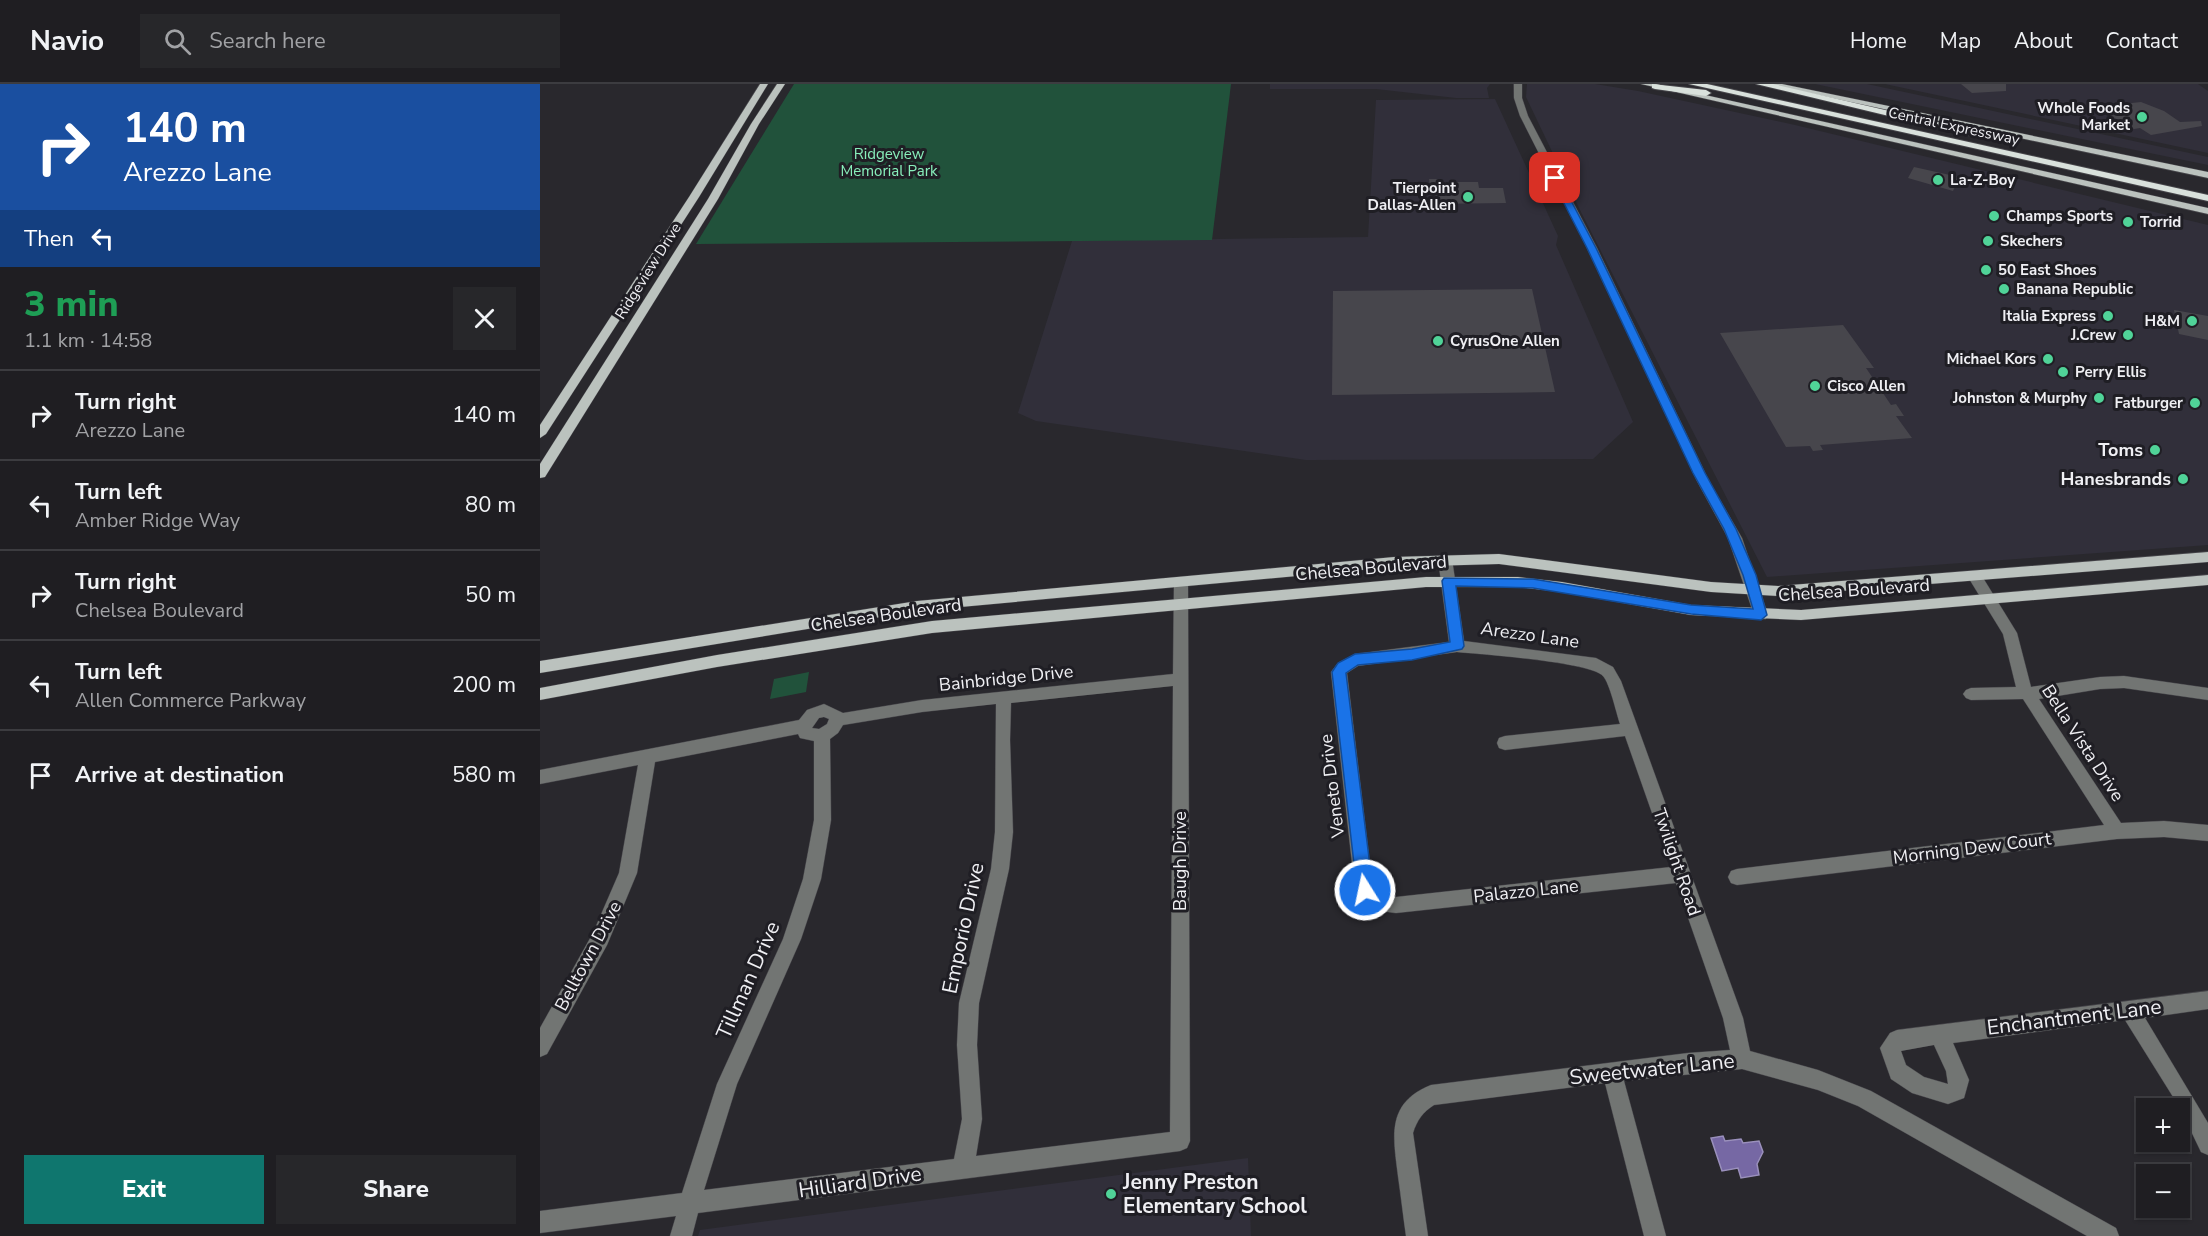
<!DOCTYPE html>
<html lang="en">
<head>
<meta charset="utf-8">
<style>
	:root { --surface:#1f1e22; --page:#27272a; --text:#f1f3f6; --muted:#a1a2a5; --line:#3c3c40; --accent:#0f766e }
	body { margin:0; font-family:"Nunito Sans",sans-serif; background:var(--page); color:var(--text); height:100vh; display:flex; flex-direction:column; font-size:22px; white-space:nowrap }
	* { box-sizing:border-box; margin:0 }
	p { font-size:20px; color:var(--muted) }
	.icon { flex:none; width:33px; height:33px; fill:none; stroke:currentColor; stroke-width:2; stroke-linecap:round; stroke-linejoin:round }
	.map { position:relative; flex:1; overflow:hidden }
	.sheet { display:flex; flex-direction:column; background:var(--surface); width:540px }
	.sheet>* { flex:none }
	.banner { background:#1a4fa0; color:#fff; overflow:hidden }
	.controls { position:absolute; left:1596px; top:1014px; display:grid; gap:12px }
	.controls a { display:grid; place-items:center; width:54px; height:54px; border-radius:0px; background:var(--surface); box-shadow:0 2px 4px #0004,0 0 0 2px var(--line); font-size:30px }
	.pin { position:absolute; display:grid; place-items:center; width:51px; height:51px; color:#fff; margin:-26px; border-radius:12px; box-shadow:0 3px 9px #0006 }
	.me { position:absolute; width:66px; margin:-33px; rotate:350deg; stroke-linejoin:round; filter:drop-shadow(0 0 4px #0008) }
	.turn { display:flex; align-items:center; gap:21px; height:126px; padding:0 24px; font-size:27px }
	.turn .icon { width:78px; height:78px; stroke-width:2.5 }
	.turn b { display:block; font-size:42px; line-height:51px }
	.then { display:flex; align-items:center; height:57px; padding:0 24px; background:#0003; gap:12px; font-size:22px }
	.round { display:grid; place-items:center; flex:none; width:63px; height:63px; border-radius:0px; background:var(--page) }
	.summary { display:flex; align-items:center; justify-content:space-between; height:102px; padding:0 24px }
	h1 { font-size:36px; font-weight:800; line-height:45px; color:#1e9e55 }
	.cta { display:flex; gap:12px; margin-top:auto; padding:12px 24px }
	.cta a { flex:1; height:69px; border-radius:0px; background:var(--accent); color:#fff; font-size:24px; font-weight:800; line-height:69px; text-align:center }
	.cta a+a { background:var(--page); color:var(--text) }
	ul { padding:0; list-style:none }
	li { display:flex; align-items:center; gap:18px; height:90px; padding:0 24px; border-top:2px solid var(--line) }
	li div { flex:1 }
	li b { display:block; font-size:22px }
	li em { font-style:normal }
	header { display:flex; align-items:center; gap:36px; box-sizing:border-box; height:84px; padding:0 30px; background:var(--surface); border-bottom:2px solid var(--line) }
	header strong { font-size:28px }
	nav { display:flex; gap:33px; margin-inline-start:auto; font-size:21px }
	.search { width:420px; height:54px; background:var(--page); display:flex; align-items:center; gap:15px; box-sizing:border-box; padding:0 21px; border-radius:0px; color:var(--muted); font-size:22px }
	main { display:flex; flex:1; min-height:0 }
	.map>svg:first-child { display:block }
	.built { fill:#312f3a }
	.green { fill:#21523b }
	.water { fill:#7668a4; stroke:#9a90bc; stroke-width:1.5 }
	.building { fill:#47464c }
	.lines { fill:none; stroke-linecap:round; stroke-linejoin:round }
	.minor-casing { stroke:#454449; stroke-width:1 }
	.major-casing { stroke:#454449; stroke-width:1 }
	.highway-casing { stroke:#454449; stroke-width:2 }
	.minor { fill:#727573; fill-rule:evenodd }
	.major { fill:#bbc2be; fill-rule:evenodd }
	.highway { fill:#d9e1dc; fill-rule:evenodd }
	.route { fill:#1a73e8; stroke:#114b97; stroke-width:1.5 }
	.poi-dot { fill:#50d398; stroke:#1f1e24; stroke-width:2 }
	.labels { text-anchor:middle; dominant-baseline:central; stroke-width:6; stroke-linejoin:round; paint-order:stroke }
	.far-poi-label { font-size:15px; font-weight:bold; fill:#efeff3; stroke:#1f1e24; text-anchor:start }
	.far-street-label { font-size:15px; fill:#efeff3; stroke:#1f1e24 }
	.far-park-label { font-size:15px; fill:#88efbb; stroke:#1f1e24 }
	.poi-label { font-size:18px; font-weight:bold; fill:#efeff3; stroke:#1f1e24; text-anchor:end }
	.street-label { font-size:18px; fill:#efeff3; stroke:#1f1e24 }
	.near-street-label { font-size:21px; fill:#efeff3; stroke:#1f1e24 }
	.near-poi-label { font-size:21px; font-weight:bold; fill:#efeff3; stroke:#1f1e24; text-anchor:start }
</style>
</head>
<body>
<header>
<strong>Navio</strong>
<div class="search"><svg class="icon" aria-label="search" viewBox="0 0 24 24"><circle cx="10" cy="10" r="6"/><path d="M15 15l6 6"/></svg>Search here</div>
<nav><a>Home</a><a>Map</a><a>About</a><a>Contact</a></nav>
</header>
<main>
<section class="sheet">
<div class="banner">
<div class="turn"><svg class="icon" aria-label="right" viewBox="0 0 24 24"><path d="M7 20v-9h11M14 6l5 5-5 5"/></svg><div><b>140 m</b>Arezzo Lane</div></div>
<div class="then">Then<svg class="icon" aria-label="left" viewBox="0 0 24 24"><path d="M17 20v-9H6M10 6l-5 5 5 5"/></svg></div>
</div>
<div class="summary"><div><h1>3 min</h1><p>1.1 km · 14:58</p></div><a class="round"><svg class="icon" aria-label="close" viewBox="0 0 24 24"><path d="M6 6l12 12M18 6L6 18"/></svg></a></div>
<ul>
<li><svg class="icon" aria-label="right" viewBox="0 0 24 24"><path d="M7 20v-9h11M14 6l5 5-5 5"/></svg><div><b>Turn right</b><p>Arezzo Lane</p></div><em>140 m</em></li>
<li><svg class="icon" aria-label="left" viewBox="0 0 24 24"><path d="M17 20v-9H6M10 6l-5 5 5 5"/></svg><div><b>Turn left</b><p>Amber Ridge Way</p></div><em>80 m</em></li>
<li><svg class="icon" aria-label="right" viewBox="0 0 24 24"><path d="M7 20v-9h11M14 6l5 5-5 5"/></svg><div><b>Turn right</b><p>Chelsea Boulevard</p></div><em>50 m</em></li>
<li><svg class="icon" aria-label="left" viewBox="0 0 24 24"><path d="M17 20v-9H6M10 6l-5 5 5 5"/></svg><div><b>Turn left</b><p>Allen Commerce Parkway</p></div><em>200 m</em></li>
<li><svg class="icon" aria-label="arrive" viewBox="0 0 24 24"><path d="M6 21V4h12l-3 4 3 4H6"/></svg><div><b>Arrive at destination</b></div><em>580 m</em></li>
</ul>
<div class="cta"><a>Exit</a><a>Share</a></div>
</section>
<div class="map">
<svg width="1668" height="1152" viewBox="0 0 1668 1152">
	<rect width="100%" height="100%" fill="#29282d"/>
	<g class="built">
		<path d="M730 0H950L947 4 949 14H916L836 5H730Z"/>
		<path d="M987 0H1055L1098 7 1255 41 1668 141V461L1227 493 1040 126 986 13Z"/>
		<path d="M1275 0H1327L1668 73V81Z"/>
		<path d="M1345 0H1658L1668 7V69Z"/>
		<path d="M955 15 1018 152 1016 161 1093 338 1053 375 766 376 496 337 478 329 532 157 828 153 836 16Z"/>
		<path d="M708 1074 711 1152H158L160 1146Z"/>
	</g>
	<g class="green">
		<path d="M254 0H691L672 156 156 160Z"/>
		<path d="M269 588 266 608 230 615 234 595Z"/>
	</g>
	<path class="water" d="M1183 1052 1185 1057 1201 1055 1203 1059 1219 1057 1223 1068 1217 1080 1219 1091 1201 1094 1198 1084 1182 1087 1171 1054Z"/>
	<g class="building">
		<path d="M1421 0H1466V7L1432 9Z"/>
		<path d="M1601 18 1624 27 1640 38 1661 37 1662 42 1611 51 1600 44 1594 45 1555 23Z"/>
		<path d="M1374 83 1419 93 1413 107 1368 94Z"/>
		<path d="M889 95H899L900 98H938L939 104H963L966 119 892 120Z"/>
		<path d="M992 205 1015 308 792 311 793 207Z"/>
		<path d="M1634 226 1668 232V256L1639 250Z"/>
		<path d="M1303 241 1334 284H1326L1351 321 1356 320 1364 332H1356L1372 354 1280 361 1283 366 1273 367 1270 362 1246 363 1180 249Z"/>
	</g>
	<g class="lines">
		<defs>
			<g id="minor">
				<path d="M974 0H982V14L988 32 1057 164 1169 397 1202 454 1228 531 1226 535H1216L1214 531 1188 454 1157 397 1047 164 980 32 974 14Z"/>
				<path d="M905 470 912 475 924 557 1056 574 1073 583 1081 597 1203 934 1210 967 1278 986 1331 1007 1576 1144 1579 1152H1547L1318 1022 1278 1006 1202 985 1084 997 1126 1152H1104L1065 999 894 1021C883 1028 877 1036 873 1049L888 1152H866C863 1132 861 1112 858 1092 853 1052 846 1019 891 1001L1148 969 1190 966 1183 934 1136 799 856 829C834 827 822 819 814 798L791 588 798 579 815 570 909 558 898 475ZM917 568C940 570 1051 578 1063 592 1070 600 1076 628 1080 640L965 652 959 654 957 659 959 664 965 666 1085 652 1131 783 856 813C845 812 837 809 832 798L807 589 818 582Z"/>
				<path d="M1435 488 1440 489 1477 549 1491 603 1560 593 1584 592 1668 604V616L1584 604 1560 605 1499 615 1581 739 1624 737 1668 741V757L1624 753 1577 755 1197 801 1191 799 1188 793 1191 787 1197 785 1564 741 1483 615 1431 616 1426 614 1423 610 1426 606 1431 604 1476 603 1463 550 1428 493Z"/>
				<path d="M641 493 648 498 650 1057 647 1064 640 1067 158 1129 152 1152H130L136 1132 0 1149V1127L142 1109 177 1000 243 855 263 795 274 736V657L260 654 258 650 115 678 97 789 67 861 7 970 0 973V944L53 849 79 789 98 681 0 700V686L259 636 267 626 284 620 303 629 382 616 633 590 634 498ZM633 602 630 1048 436 1072 442 1035 437 961 439 919 469 785 473 748 470 656 471 619ZM456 620 455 748 451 785 419 919 417 961 422 1035 414 1075 164 1106 197 1000 261 855 281 795 291 736 290 655 298 649 303 641 382 628ZM284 633 289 635 287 640 279 645 272 644 279 634Z"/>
				<path d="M1668 907V925L1605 934 1668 1039V1071L1661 1068 1640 1024 1585 936 1413 959 1429 996 1424 1014 1408 1020 1372 1009 1351 995 1340 964 1350 949 1357 946ZM1394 961 1406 987 1408 1000 1384 993 1366 981 1361 967Z"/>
			</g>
			<g id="major">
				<path d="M220 0H228L159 113 6 350 0 354V341L149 113Z"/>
				<path d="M237 0H245L219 40 178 115 5 393 0 394V380L168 115 211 40Z"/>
				<path d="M1101 0H1116L1668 124V130Z"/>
				<path d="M1226 0H1242L1668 88V94Z"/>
				<path d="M1668 468V478L1238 512 1171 508 959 480 854 483 377 527 0 589V577L377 517 854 473 959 470 1171 498 1238 502Z"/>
				<path d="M1668 491V501L1261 536 1151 531 1022 508 978 503H886L392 549 177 583 0 616V604L177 571 392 537 886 493H978L1022 498 1151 521 1261 526Z"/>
			</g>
			<g id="highway">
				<path d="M1112 0 1166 6 1171 9 1166 12 1115 5 1112 4Z"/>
				<path d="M1149 0H1167L1668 111V117Z"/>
				<path d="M1216 0H1233L1436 47 1441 50 1436 53Z"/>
			</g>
		</defs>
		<use href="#minor" class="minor-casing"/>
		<use href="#major" class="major-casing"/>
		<use href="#highway" class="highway-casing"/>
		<use href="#minor" class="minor"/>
		<use href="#major" class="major"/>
		<use href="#highway" class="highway"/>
	</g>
	<path class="route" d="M1015 91 1019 94 1056 164 1165 389 1196 445 1216 491 1227 531 1221 536 1151 530 993 504 916 502 924 562 922 565 872 576 818 581 806 589 833 806 831 811 825 813 819 811 817 806 792 588 798 579 815 570 872 565 910 558 902 497 904 494 993 495 1151 521 1213 525 1203 491 1184 445 1153 389 1047 164 1011 94Z"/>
	<g class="poi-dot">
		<circle cx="1602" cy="33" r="6"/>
		<circle cx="1398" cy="96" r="6"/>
		<circle cx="928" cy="113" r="6"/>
		<circle cx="1454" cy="132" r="6"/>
		<circle cx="1588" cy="138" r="6"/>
		<circle cx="1448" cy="157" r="6"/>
		<circle cx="1446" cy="186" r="6"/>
		<circle cx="1464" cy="205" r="6"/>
		<circle cx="1568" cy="232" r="6"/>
		<circle cx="1652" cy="237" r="6"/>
		<circle cx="1588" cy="251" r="6"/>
		<circle cx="898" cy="257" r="6"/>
		<circle cx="1508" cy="275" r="6"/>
		<circle cx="1523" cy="288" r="6"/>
		<circle cx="1275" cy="302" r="6"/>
		<circle cx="1559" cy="314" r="6"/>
		<circle cx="1655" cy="319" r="6"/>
		<circle cx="1615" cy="366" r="6"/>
		<circle cx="1643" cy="395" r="6"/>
		<circle cx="571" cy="1110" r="6"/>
	</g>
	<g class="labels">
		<g class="far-poi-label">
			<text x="1590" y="24" text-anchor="end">Whole Foods<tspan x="1590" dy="17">Market</tspan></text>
			<text x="1410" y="96">La-Z-Boy</text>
			<text x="916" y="104" text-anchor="end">Tierpoint<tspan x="916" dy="17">Dallas-Allen</tspan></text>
			<text x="1466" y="132">Champs Sports</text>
			<text x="1600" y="138">Torrid</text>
			<text x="1460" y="157">Skechers</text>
			<text x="1458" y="186">50 East Shoes</text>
			<text x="1476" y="205">Banana Republic</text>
			<text x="1556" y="232" text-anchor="end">Italia Express</text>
			<text x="1640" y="237" text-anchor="end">H&amp;M</text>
			<text x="1576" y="251" text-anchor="end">J.Crew</text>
			<text x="910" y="257">CyrusOne Allen</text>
			<text x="1496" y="275" text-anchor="end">Michael Kors</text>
			<text x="1535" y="288">Perry Ellis</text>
			<text x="1287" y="302">Cisco Allen</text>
			<text x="1547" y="314" text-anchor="end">Johnston &amp; Murphy</text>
			<text x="1643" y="319" text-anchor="end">Fatburger</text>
		</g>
		<g class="far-street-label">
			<text transform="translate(1414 42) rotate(12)">Central Expressway</text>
			<text transform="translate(108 187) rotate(-58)">Ridgeview Drive</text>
		</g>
		<g class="far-park-label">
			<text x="349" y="70">Ridgeview<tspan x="349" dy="17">Memorial Park</tspan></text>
		</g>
		<g class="poi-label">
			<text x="1603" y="366">Toms</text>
			<text x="1631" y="395">Hanesbrands</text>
		</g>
		<g class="street-label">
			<text transform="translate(831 484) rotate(-5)">Chelsea Boulevard</text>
			<text transform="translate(1314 506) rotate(-4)">Chelsea Boulevard</text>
			<text transform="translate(346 531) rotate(-8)">Chelsea Boulevard</text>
			<text transform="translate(990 551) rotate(8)">Arezzo Lane</text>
			<text transform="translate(466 594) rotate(-6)">Bainbridge Drive</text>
			<text transform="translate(1543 659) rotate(57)">Bella Vista Drive</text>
			<text transform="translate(792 702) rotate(-97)">Veneto Drive</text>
			<text transform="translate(1432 764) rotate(-7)">Morning Dew Court</text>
			<text transform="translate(640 777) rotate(-90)">Baugh Drive</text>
			<text transform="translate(1137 778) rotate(71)">Twilight Road</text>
			<text transform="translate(986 807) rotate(-6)">Palazzo Lane</text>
			<text transform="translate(48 872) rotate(-62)">Belltown Drive</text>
		</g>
		<g class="near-street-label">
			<text transform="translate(423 844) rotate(-78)">Emporio Drive</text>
			<text transform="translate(208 896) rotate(-66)">Tillman Drive</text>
			<text transform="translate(1534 933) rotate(-7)">Enchantment Lane</text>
			<text transform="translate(1112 985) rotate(-6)">Sweetwater Lane</text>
			<text transform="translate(320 1098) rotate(-8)">Hilliard Drive</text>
		</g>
		<g class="near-poi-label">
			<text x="583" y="1098">Jenny Preston<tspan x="583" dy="24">Elementary School</tspan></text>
		</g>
	</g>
</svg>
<div class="controls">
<a>+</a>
<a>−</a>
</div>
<div class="pin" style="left:1015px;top:94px;background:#d93025"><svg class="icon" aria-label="arrive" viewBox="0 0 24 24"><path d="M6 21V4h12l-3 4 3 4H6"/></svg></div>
<svg class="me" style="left:825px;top:806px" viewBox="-20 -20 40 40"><circle r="17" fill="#1a73e8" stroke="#fff" stroke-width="3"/><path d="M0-11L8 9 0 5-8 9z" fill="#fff"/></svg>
</div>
</main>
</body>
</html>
